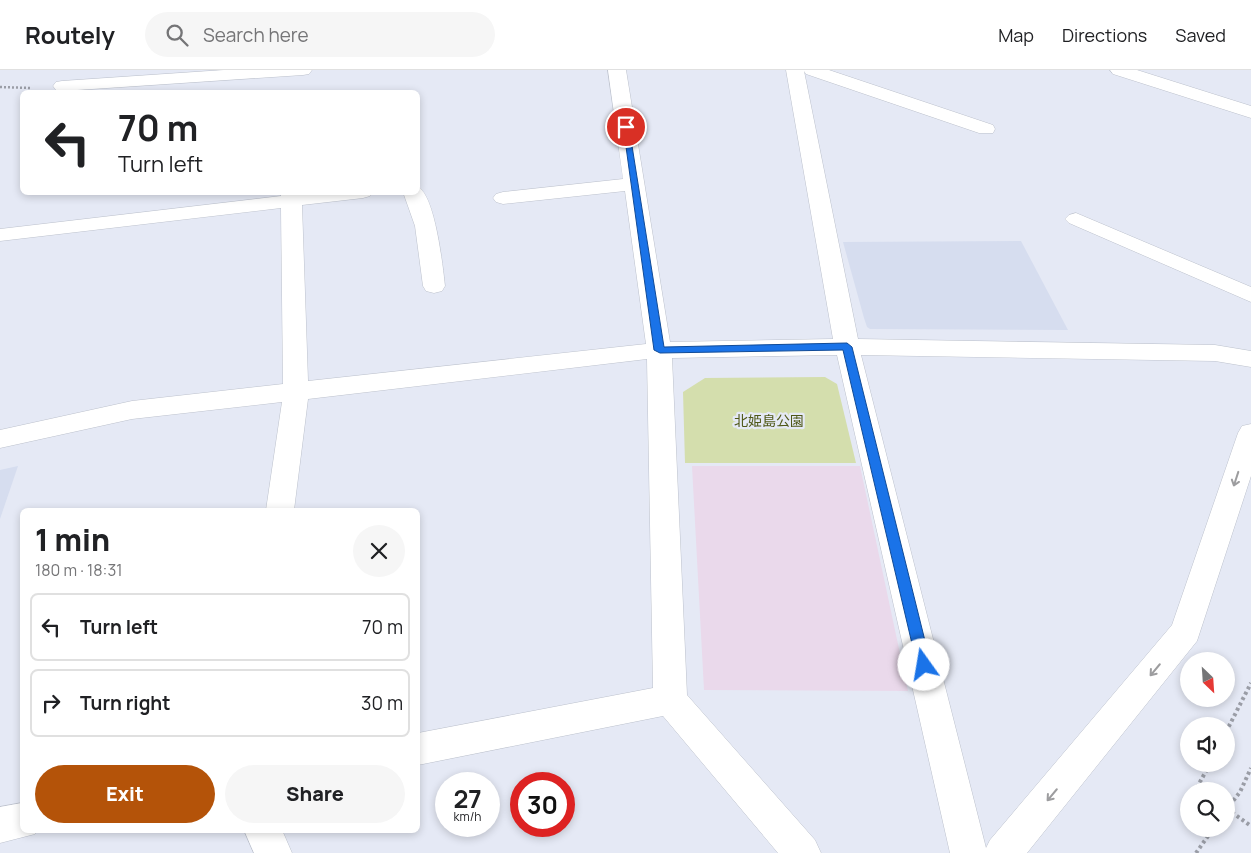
<!DOCTYPE html>
<html lang="en">
<head>
<meta charset="utf-8">
<style>
	:root { --surface:#fff; --page:#f6f6f6; --text:#202124; --muted:#757577; --line:#e0e0e0; --accent:#b45309 }
	body { margin:0; font-family:Manrope,"Noto Sans JP",sans-serif; background:var(--page); color:var(--text); height:100vh; display:flex; flex-direction:column; font-size:19px; white-space:nowrap }
	* { box-sizing:border-box; margin:0 }
	p { font-size:16px; color:var(--muted) }
	.icon { flex:none; width:28px; height:28px; fill:none; stroke:currentColor; stroke-width:2; stroke-linecap:round; stroke-linejoin:round }
	.map { position:relative; flex:1; overflow:hidden }
	.drawer { position:absolute; left:20px; top:438px; width:400px; height:325px; display:flex; flex-direction:column; background:var(--surface); border-radius:8px; box-shadow:0 2px 8px #0003 }
	.drawer>* { flex:none }
	.guide { position:absolute; left:20px; top:20px; width:400px; height:105px; border-radius:8px; box-shadow:0 2px 8px #0003; background:#fff; color:var(--text); overflow:hidden }
	.needle { width:32px; rotate:155deg }
	.tools { position:absolute; left:1180px; top:582px; display:grid; gap:10px }
	.tools a { display:grid; place-items:center; width:55px; height:55px; border-radius:50%; background:var(--surface); box-shadow:0 2px 8px #0003; font-size:25px }
	.speed { position:absolute; left:435px; top:702px; display:flex; gap:10px; font-size:25px; font-weight:700; text-align:center }
	.speed>* { display:grid; place-content:center; width:65px; height:65px; border-radius:50%; background:var(--surface); box-shadow:0 2px 8px #0003; line-height:1 }
	.speed small { font-size:12px; font-weight:400 }
	.speed .limit { border:8px solid #d22; background:#fff; color:#111 }
	.pin { position:absolute; display:grid; place-items:center; width:42px; height:42px; color:#fff; margin:-21px; border:2px solid #fff; border-radius:50%; box-shadow:0 1px 5px #0007 }
	.me { position:absolute; width:55px; margin:-28px; rotate:347deg; stroke-linejoin:round; filter:drop-shadow(0 0 4px #0008) }
	.turn { display:flex; align-items:center; gap:18px; height:105px; padding:0 15px; font-size:22px }
	.turn .icon { width:65px; height:65px; stroke-width:2.5 }
	.turn b { display:block; font-size:35px; line-height:42px }
	.round { display:grid; place-items:center; flex:none; width:52px; height:52px; border-radius:26px; background:var(--page) }
	.headline { display:flex; align-items:center; justify-content:space-between; height:85px; padding:0 15px }
	h1 { font-size:30px; font-weight:800; line-height:38px }
	.button { display:flex; gap:10px; margin-top:auto; padding:10px 15px }
	.button a { flex:1; height:58px; border-radius:30px; background:var(--accent); color:#fff; font-size:20px; font-weight:800; line-height:58px; text-align:center }
	.button a+a { background:var(--page); color:var(--text) }
	ul { padding:0; list-style:none }
	li { display:flex; align-items:center; gap:15px; height:68px; margin:0 10px 8px; padding:0 5px; border:2px solid var(--line); border-radius:8px }
	li div { flex:1 }
	li b { display:block; font-size:19px }
	li em { font-style:normal }
	header { display:flex; align-items:center; gap:30px; box-sizing:border-box; height:70px; padding:0 25px; background:var(--surface); border-bottom:1px solid var(--line) }
	header strong { font-size:24px }
	nav { display:flex; gap:28px; margin-inline-start:auto; font-size:18px }
	.search { width:350px; height:45px; background:var(--page); display:flex; align-items:center; gap:12px; box-sizing:border-box; padding:0 18px; border-radius:28px; color:var(--muted); font-size:19px }
	.map>svg:first-child { display:block }
	.built { fill:#d6ddef }
	.education { fill:#ead9eb }
	.green { fill:#d4dead }
	.lines { fill:none; stroke-linecap:round; stroke-linejoin:round }
	.minor-casing { stroke:#bcc1cc; stroke-width:1 }
	.path-far1 { stroke:#9a9da6; stroke-width:2.5; stroke-dasharray:2 2; stroke-linecap:butt }
	.path { stroke:#9a9da6; stroke-width:4; stroke-dasharray:3 3; stroke-linecap:butt }
	.minor { fill:#fff; fill-rule:evenodd }
	.oneway { stroke:#9d9d9f }
	.route { fill:#1a73e8; stroke:#114b97 }
	.labels { text-anchor:middle; dominant-baseline:central; stroke-width:4.5; stroke-linejoin:round; paint-order:stroke }
	.park-label { font-size:14px; fill:#4f5818; stroke:#e5e9f5 }
</style>
</head>
<body>
<header>
<strong>Routely</strong>
<div class="search"><svg class="icon" aria-label="search" viewBox="0 0 24 24"><circle cx="10" cy="10" r="6"/><path d="M15 15l6 6"/></svg>Search here</div>
<nav><a>Map</a><a>Directions</a><a>Saved</a></nav>
</header>
<div class="map">
<svg width="1251" height="783" viewBox="0 0 1251 783">
	<rect width="100%" height="100%" fill="#e5e9f5"/>
	<g class="built">
		<path d="M1021 171 1068 260 870 259 867 257 864 248 843 172Z"/>
		<path d="M18 396 0 449V400Z"/>
	</g>
	<path class="education" d="M692 396H860L908 621 704 620Z"/>
	<path class="green" d="M825 307 837 314 856 393H685L683 322 705 308Z"/>
	<g class="lines">
		<defs>
			<g id="minor">
				<path d="M224 0H312L309 4 303 5 62 21 56 20 53 16 56 12 62 11Z"/>
				<path d="M608 0H626L670 272 833 269 786 0H829L993 55 995 59 993 63H979L806 4 804 1 858 269 1215 275 1251 281V297L1215 291 861 285 986 778 990 770 1172 555 1238 363 1242 356 1251 354V406L1197 571 1027 783H950L837 285 672 288 687 625 815 770 821 783H778L663 646 418 695V663L653 618 647 289 308 329 294 440H266L282 332 132 349 0 378V360L132 331 283 314 281 138 0 171V159L281 126V122H373L370 126 363 128 302 135 308 311 646 274 625 121 503 134 496 132 493 128 496 124 503 122 623 109Z"/>
				<path d="M1110 0H1137L1251 36V48L1113 4Z"/>
				<path d="M418 117C435 125 443 197 445 216L442 221 434 223 426 221 423 216 415 156 403 122H418Z"/>
				<path d="M1076 143 1251 217V232L1069 153 1065 149 1069 145Z"/>
				<path d="M22 733V760H37L35 764 0 773V737Z"/>
				<path d="M244 760H282L292 783H254Z"/>
			</g>
		</defs>
		<use href="#minor" class="minor-casing"/>
		<path class="path-far1" d="M0 17 31 18"/>
		<g class="path">
			<path d="M1226 662 1251 613"/>
			<path d="M1200 721 1196 719 1210 694"/>
			<path d="M1227 739 1251 756"/>
			<path d="M1226 740 1240 722 1251 698"/>
			<path d="M1196 783 1213 759"/>
		</g>
		<use href="#minor" class="minor"/>
	</g>
	<defs><path id="oneway-shaft" d="M-6 0H5M1.5-3L5.5 0L1.5 3" fill="none" stroke-width="1.6" stroke-linecap="round" stroke-linejoin="round" transform="scale(1.25)"/></defs>
	<g class="oneway">
		<use href="#oneway-shaft" transform="translate(1236 409) rotate(108)"/>
		<use href="#oneway-shaft" transform="translate(1155 600) rotate(130)"/>
		<use href="#oneway-shaft" transform="translate(1052 725) rotate(130)"/>
	</g>
	<path class="route" d="M623 55 629 57 664 277 847 273 852 277 931 595 929 599H919L917 595 843 280 660 283 654 280Z"/>
	<g class="labels">
		<g class="park-label">
			<text x="769" y="350">北姫島公園</text>
		</g>
	</g>
</svg>
<div class="tools">
<a><svg class="needle" viewBox="-14 -14 28 28"><path d="M0-13l5 13h-10z" fill="#e53935"/><path d="M0 13l5-13h-10z" fill="#757577"/></svg></a>
<a><svg class="icon" aria-label="sound" viewBox="0 0 24 24"><path d="M4 9h4l5-4v14l-5-4H4zM17 9q2 3 0 6"/></svg></a>
<a><svg class="icon" aria-label="search" viewBox="0 0 24 24"><circle cx="10" cy="10" r="6"/><path d="M15 15l6 6"/></svg></a>
</div>
<div class="speed"><div>27<small>km/h</small></div><div class="limit">30</div></div>
<div class="pin" style="left:626px;top:57px;background:#d93025"><svg class="icon" aria-label="arrive" viewBox="0 0 24 24"><path d="M6 21V4h12l-3 4 3 4H6"/></svg></div>
<svg class="me" style="left:924px;top:595px" viewBox="-20 -20 40 40"><circle r="19" fill="#fff"/><path d="M0-13L10 11 0 6-10 11z" fill="#1a73e8"/></svg>
<div class="guide">
<div class="turn"><svg class="icon" aria-label="left" viewBox="0 0 24 24"><path d="M17 20v-9H6M10 6l-5 5 5 5"/></svg><div><b>70 m</b>Turn left</div></div>
</div>
<section class="drawer">
<div class="headline"><div><h1>1 min</h1><p>180 m · 18:31</p></div><a class="round"><svg class="icon" aria-label="close" viewBox="0 0 24 24"><path d="M6 6l12 12M18 6L6 18"/></svg></a></div>
<ul>
<li><svg class="icon" aria-label="left" viewBox="0 0 24 24"><path d="M17 20v-9H6M10 6l-5 5 5 5"/></svg><div><b>Turn left</b></div><em>70 m</em></li>
<li><svg class="icon" aria-label="right" viewBox="0 0 24 24"><path d="M7 20v-9h11M14 6l5 5-5 5"/></svg><div><b>Turn right</b></div><em>30 m</em></li>
</ul>
<div class="button"><a>Exit</a><a>Share</a></div>
</section>
</div>
</body>
</html>
